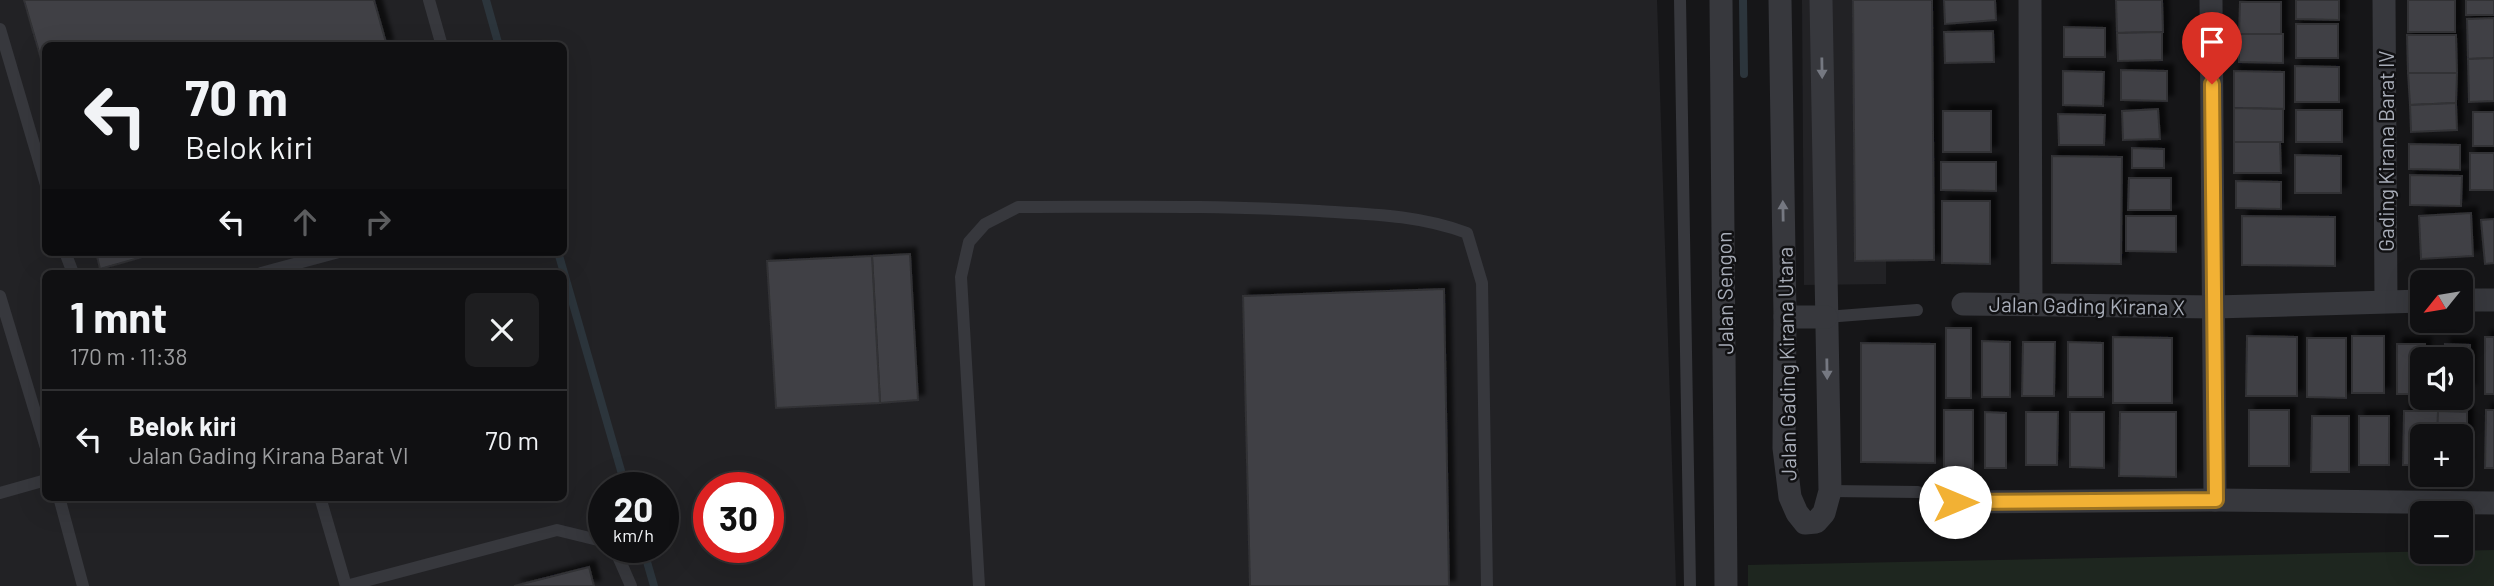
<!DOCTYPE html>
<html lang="id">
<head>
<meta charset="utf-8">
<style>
	:root { --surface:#101012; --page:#1e1e20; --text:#f1f3f6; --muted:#9c9d9f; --line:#303032 }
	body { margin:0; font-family:Barlow,sans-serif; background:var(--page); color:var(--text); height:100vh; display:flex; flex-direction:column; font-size:26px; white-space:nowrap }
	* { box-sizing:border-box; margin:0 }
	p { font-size:23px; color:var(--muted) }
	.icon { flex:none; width:38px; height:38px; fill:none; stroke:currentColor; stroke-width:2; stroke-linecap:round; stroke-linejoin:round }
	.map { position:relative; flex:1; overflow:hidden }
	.side { position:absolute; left:42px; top:270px; width:525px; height:231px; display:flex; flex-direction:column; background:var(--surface); border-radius:10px; box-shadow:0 7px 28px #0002,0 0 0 2px var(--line) }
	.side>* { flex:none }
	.top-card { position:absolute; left:42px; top:42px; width:525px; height:214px; border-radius:10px; box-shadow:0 7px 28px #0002,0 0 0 2px var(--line); background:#101012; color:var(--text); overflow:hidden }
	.needle { width:46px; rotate:240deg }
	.tools { position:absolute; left:2410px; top:270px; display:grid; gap:14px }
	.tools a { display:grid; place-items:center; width:63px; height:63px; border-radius:10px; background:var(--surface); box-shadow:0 7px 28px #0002,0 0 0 2px var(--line); font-size:35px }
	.speed { position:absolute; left:588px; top:472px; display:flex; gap:14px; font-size:35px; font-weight:700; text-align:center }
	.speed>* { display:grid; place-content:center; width:91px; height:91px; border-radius:50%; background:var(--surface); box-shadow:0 7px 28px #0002,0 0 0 2px var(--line); line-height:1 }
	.speed small { font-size:18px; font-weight:400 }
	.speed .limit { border:10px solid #d22; background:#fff; color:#111 }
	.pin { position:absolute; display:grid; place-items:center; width:60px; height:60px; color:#fff; margin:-72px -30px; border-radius:50% 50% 50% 0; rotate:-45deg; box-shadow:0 0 7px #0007 }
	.pin .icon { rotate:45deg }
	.me { position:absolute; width:77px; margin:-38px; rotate:90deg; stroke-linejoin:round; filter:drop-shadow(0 0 5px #0008) }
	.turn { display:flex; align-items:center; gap:24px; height:147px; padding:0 28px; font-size:32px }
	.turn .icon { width:91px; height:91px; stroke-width:2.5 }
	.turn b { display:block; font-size:49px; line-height:60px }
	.lanes { display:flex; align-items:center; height:66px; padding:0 28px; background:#0003; justify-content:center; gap:35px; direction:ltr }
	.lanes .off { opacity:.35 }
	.round { display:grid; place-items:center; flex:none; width:74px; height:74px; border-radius:10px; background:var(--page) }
	.headline { display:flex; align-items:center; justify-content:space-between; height:119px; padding:0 28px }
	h1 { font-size:42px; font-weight:700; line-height:52px }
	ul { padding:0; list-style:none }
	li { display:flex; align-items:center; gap:21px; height:98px; padding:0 28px; border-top:2px solid var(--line) }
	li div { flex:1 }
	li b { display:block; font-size:26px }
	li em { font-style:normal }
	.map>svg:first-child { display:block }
	.built { fill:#222225; fill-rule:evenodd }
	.green { fill:#1e261f }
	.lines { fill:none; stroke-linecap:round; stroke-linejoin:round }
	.stream { stroke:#2c353c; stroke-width:8 }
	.building { fill:#404145; stroke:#303034; stroke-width:2; filter:url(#shadow) }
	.service { stroke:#37383d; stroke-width:12 }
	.minor { stroke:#37383d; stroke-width:23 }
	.oneway { fill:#757881 }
	.route-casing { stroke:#9d7322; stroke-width:18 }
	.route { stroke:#f2b134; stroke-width:12 }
	.labels { text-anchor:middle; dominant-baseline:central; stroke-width:5; stroke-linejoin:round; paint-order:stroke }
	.street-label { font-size:21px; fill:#a8adb8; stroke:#111113 }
</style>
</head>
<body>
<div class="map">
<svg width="2494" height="586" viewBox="0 0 2494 586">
	<defs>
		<filter id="shadow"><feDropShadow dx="6" dy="-6" stdDeviation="2" flood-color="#0009"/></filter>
	</defs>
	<rect width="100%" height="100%" fill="#161618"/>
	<g class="built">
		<path d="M0 0H1657L1676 586H0ZM46 46H564V252H46ZM46 273H564V497H46ZM604 488H663V548H604ZM709 488H768V548H709Z"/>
		<path d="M1802 0H1887L1886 284 1804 285Z"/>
	</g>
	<path class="green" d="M2494 550V586H1748V565Z"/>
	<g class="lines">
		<g class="stream">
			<path d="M486 0 499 46"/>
			<path d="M1743 0 1744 74"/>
			<path d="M558 252 626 488"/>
			<path d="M643 548 654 586"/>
		</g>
	</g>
	<g class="building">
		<path d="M24 0H374L387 46H46V76Z"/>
		<path d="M1853 0H1932L1934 260 1855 261Z"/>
		<path d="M1944 0H1995L1996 20 1945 24Z"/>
		<path d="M2116 0H2162L2163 32 2117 33Z"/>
		<path d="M2296 0H2339V20L2296 19Z"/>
		<rect x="2408" y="0" width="47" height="32"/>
		<rect x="2466" y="0" width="28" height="15"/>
		<path d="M2240 2H2281V34H2239Z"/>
		<path d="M2494 18V58L2468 59 2467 19Z"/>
		<rect x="2296" y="24" width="42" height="34"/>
		<path d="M2064 27 2105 28V57H2064Z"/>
		<path d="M1993 31 1994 62 1945 63 1944 32Z"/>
		<path d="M2162 32V60L2118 61 2117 33Z"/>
		<path d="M2239 34H2283V63L2239 62Z"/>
		<path d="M2407 35H2456L2457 73H2408Z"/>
		<path d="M2494 58V101L2469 102 2468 59Z"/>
		<path d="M2295 66 2339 67V102H2295Z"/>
		<path d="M2121 70 2167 71V101L2121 100Z"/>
		<path d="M2063 71 2104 72 2103 106 2063 105Z"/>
		<path d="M2234 71 2284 72V109L2234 108Z"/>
		<path d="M2408 73H2457L2456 103 2410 105Z"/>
		<path d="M2456 103 2457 130 2411 132 2410 105Z"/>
		<path d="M2234 108 2283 109V142H2234Z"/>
		<path d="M2158 109 2160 139 2123 140 2122 111Z"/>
		<rect x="2296" y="110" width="46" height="32"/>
		<rect x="1943" y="111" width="48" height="41"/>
		<rect x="2473" y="112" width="21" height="34"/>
		<path d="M2058 114 2105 115 2104 145H2059Z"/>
		<path d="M2234 142H2280L2281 173H2234Z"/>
		<path d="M2409 144 2460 145V170L2409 169Z"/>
		<path d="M2132 148 2164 149V168H2132Z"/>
		<rect x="2470" y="153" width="24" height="37"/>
		<path d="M2295 155 2341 156V193H2295Z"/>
		<path d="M2052 156 2122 157 2121 264 2052 263Z"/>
		<path d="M1941 162H1996V191L1941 190Z"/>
		<path d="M2410 175 2462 176 2461 206 2410 205Z"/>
		<path d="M2129 178H2171V210H2128Z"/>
		<path d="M2236 181 2281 182V209L2236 208Z"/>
		<path d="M1942 201H1990V264L1942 263Z"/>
		<path d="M2471 213 2473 256 2421 259 2419 216Z"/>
		<path d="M2126 216H2176V252L2126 251Z"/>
		<path d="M2242 216 2335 217V266L2242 265Z"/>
		<path d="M2494 219V263L2485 264 2481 220Z"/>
		<path d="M96 252H160L100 269Z"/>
		<path d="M910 254 918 400 880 403 872 256Z"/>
		<path d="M872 256 880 403 776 408 767 261Z"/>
		<path d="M1444 289 1449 586H1250L1243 296Z"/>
		<rect x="1946" y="328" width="25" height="70"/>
		<path d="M2247 336 2297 337V396H2246Z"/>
		<rect x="2352" y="336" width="32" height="57"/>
		<path d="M2113 337 2172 338V403H2113Z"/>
		<rect x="2485" y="337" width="9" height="57"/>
		<path d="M2307 338H2346V398L2307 397Z"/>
		<path d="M1982 341 2010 342V397H1982Z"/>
		<path d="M2023 342H2055L2054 396H2022Z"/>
		<path d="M2068 342 2103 343V397H2068Z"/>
		<path d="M1861 343 1935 344V463L1861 462Z"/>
		<path d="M2397 344H2425V359H2422V394H2397Z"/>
		<path d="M2445 344 2470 345V390H2460V359H2445Z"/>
		<rect x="1944" y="410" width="29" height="59"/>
		<rect x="2249" y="410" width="40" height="56"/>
		<path d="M2486 410H2494V468H2485Z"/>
		<path d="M2404 411H2438V436H2422V465H2403Z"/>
		<path d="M2438 411 2467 412V464H2460V436H2437Z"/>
		<path d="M1985 412 2006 413V468H1985Z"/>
		<path d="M2026 412H2058L2057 465H2026Z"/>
		<path d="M2070 412H2104V468L2070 467Z"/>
		<path d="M2120 412H2176V477L2119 476Z"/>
		<path d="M2312 416H2349V472H2311Z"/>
		<rect x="2359" y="416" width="30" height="49"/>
		<path d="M589 567 594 586H514Z"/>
	</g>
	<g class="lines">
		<g class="service">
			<path d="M429 0 442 46"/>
			<path d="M1680 0 1690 586"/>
			<path d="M0 29 46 185"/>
			<path d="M65 252 73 273"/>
			<path d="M261 273 339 252"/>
			<path d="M0 296 46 448"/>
			<path d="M1826 317 1917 310"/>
			<path d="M1830 491 1918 492"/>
			<path d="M0 493 46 480"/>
			<path d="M59 497 83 586"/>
			<path d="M320 497 346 586"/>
			<path d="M609 548 617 554 631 586"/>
			<path d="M346 586 557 530 598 540 604 544"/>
			<path d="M979 586 961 277 969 242 985 224 1018 207C1119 207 1219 205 1319 211 1369 214 1420 215 1467 233L1482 283 1487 586"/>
		</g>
		<g class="minor">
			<path d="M1721 0 1726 586"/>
			<path d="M1780 0 1785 317 1784 448 1790 497 1797 513 1805 523 1816 522 1824 513 1830 491 1821 0"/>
			<path d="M2030 0 2031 304"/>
			<path d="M2211 0 2215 500"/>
			<path d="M2384 0 2386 301"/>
			<path d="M2460 300H2494"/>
			<path d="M1963 304 2215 307 2422 301"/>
			<path d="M1785 317H1826"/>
			<path d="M1955 502 2215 500 2494 503"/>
		</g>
	</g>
	<defs><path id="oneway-solid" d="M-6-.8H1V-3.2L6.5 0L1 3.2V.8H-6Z" transform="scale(1.75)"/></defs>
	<g class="oneway">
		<use href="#oneway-solid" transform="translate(1822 68) rotate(89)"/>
		<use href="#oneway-solid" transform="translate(1783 211) rotate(-91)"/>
		<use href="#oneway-solid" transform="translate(1827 369) rotate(89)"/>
	</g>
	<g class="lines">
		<defs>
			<path id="route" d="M1955 502 2216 500 2212 84"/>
		</defs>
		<use href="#route" class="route-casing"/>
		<use href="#route" class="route"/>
	</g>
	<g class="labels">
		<g class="street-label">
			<text transform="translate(2385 151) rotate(-90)">Gading Kirana Barat IV</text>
			<text transform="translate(1724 293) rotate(-91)">Jalan Sengon</text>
			<text transform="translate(2087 305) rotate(1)">Jalan Gading Kirana X</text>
			<text transform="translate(1786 364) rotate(-91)">Jalan Gading Kirana Utara</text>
		</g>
	</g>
</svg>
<div class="tools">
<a><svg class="needle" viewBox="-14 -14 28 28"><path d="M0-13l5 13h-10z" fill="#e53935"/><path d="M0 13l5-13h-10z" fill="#9c9d9f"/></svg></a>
<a><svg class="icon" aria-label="sound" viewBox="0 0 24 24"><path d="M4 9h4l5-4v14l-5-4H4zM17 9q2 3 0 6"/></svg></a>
<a>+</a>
<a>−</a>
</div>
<div class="speed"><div>20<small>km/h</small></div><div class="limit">30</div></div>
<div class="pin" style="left:2212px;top:84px;background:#d93025"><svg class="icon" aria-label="arrive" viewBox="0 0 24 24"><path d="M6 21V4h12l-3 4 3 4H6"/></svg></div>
<svg class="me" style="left:1955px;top:502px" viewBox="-20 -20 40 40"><circle r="19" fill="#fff"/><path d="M0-13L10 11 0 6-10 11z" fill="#f2b134"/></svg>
<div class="top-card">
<div class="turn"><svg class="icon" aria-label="left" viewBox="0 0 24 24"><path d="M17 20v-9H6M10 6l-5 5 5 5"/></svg><div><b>70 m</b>Belok kiri</div></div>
<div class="lanes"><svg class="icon" aria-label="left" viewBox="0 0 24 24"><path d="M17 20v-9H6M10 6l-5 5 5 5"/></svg><svg class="icon off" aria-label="ahead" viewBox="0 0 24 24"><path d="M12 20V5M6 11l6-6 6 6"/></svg><svg class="icon off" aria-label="right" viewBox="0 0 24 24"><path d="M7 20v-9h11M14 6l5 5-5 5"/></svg></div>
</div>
<section class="side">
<div class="headline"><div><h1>1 mnt</h1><p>170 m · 11:38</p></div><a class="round"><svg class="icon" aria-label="close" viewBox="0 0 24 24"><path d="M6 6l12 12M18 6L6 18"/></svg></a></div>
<ul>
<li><svg class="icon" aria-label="left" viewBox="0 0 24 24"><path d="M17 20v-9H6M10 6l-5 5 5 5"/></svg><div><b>Belok kiri</b><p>Jalan Gading Kirana Barat VI</p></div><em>70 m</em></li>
</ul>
</section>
</div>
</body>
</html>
